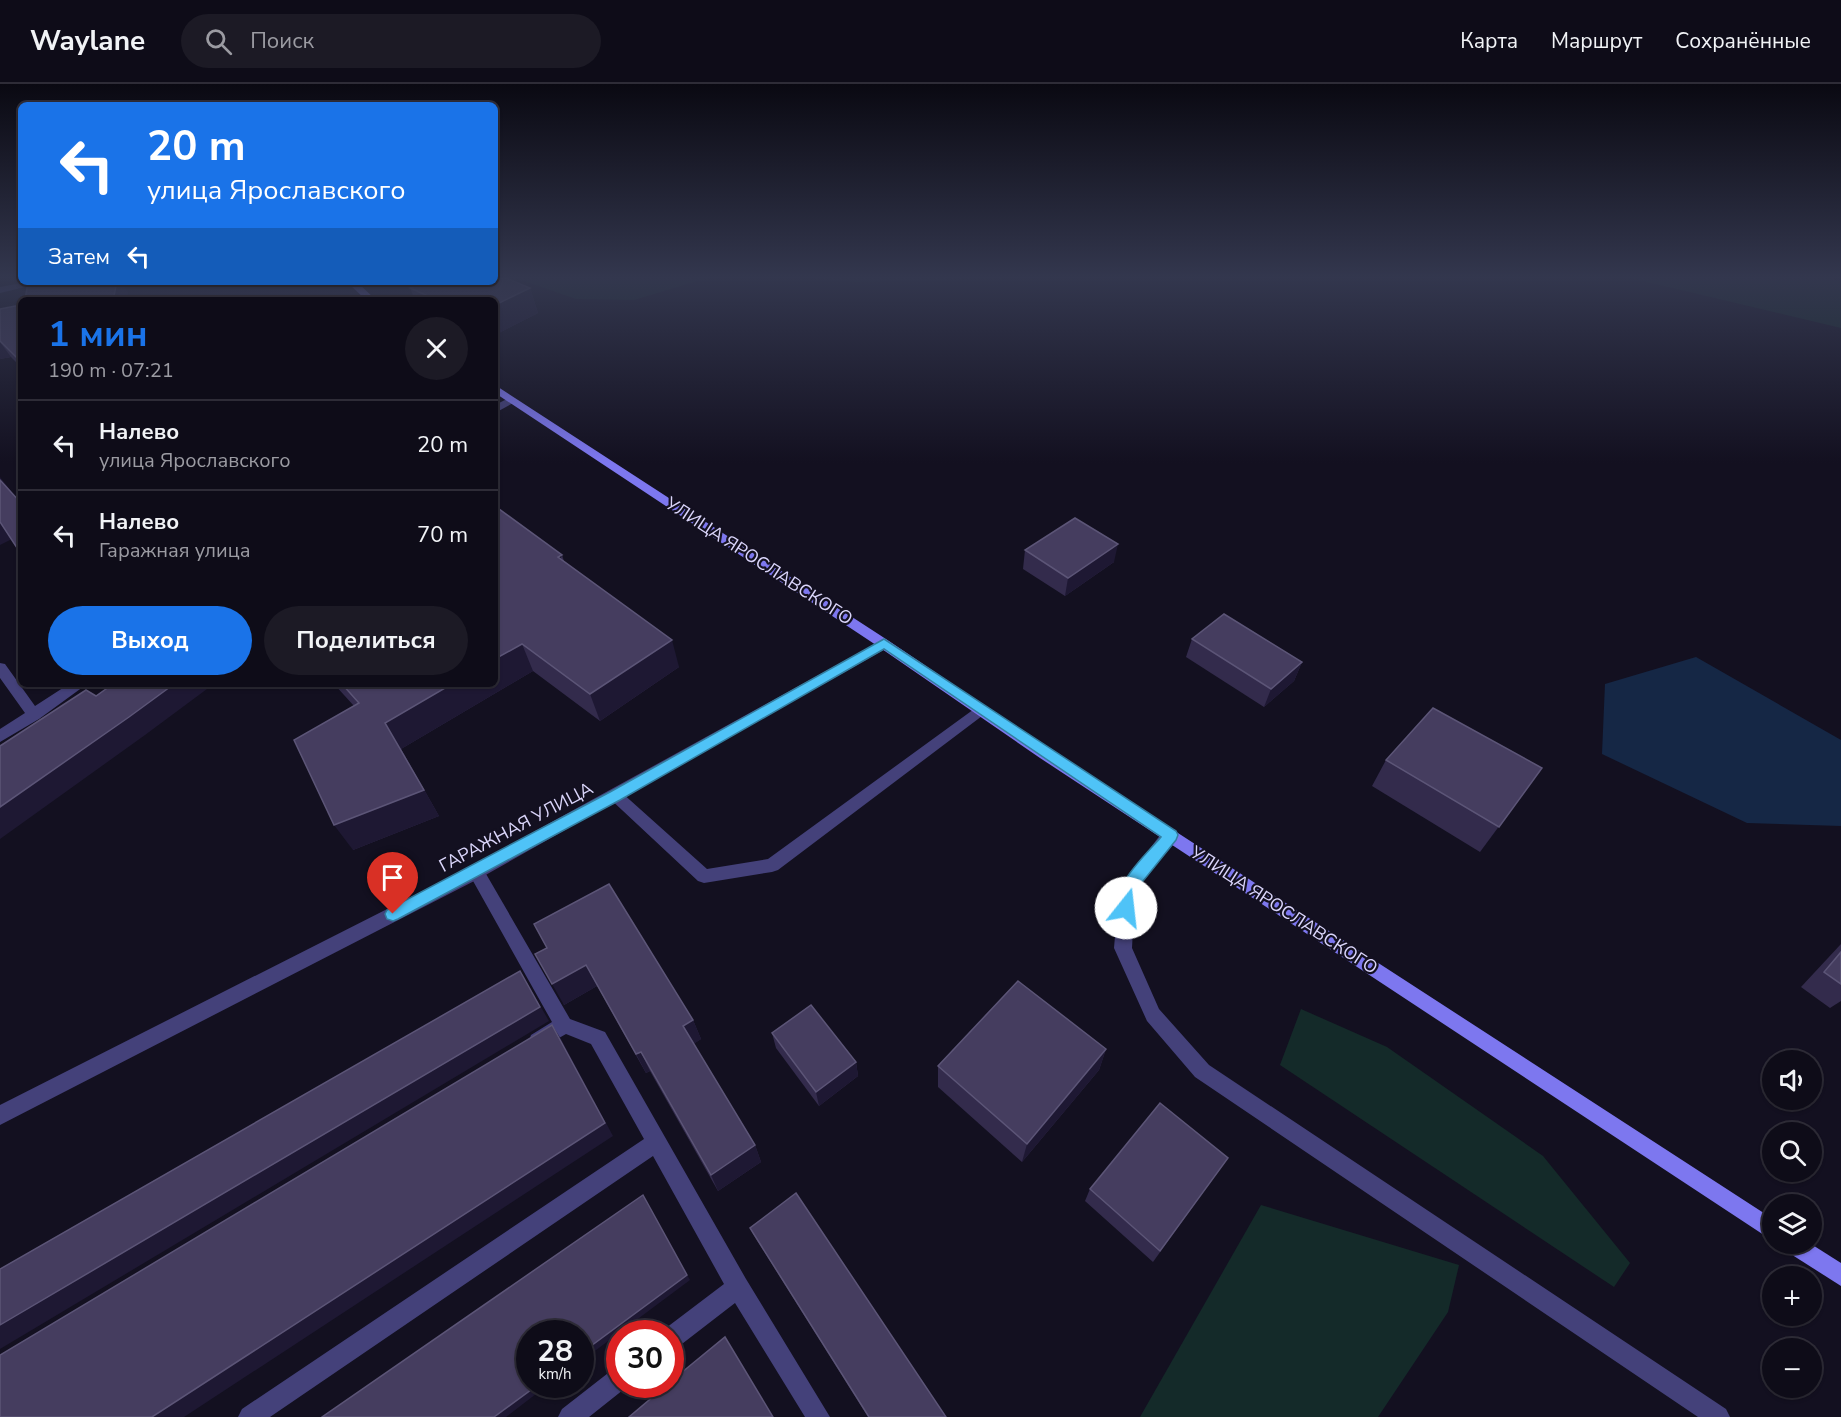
<!DOCTYPE html>
<html lang="ru">
<head>
<meta charset="utf-8">
<style>
	:root { --surface:#0e0c18; --page:#1c1a25; --text:#f1f3f6; --muted:#9b9ba2; --line:#2e2c37; --accent:#1a73e8 }
	body { margin:0; font-family:"Nunito Sans",sans-serif; background:var(--page); color:var(--text); height:100vh; display:flex; flex-direction:column; font-size:22px; white-space:nowrap }
	* { box-sizing:border-box; margin:0 }
	p { font-size:20px; color:var(--muted) }
	.icon { flex:none; width:33px; height:33px; fill:none; stroke:currentColor; stroke-width:2; stroke-linecap:round; stroke-linejoin:round }
	.map { position:relative; flex:1; overflow:hidden }
	.details { position:absolute; left:18px; top:213px; width:480px; height:390px; display:flex; flex-direction:column; background:var(--surface); border-radius:9px; box-shadow:0 2px 4px #0004,0 0 0 2px var(--line) }
	.details>* { flex:none }
	.banner { position:absolute; left:18px; top:18px; width:480px; height:183px; border-radius:9px; box-shadow:0 2px 4px #0004,0 0 0 2px var(--line); background:#1a73e8; color:#fff; overflow:hidden }
	.buttons { position:absolute; left:1762px; top:966px; display:grid; gap:12px }
	.buttons a { display:grid; place-items:center; width:60px; height:60px; border-radius:50%; background:var(--surface); box-shadow:0 2px 4px #0004,0 0 0 2px var(--line); font-size:30px }
	.speed { position:absolute; left:516px; top:1236px; display:flex; gap:12px; font-size:30px; font-weight:700; text-align:center }
	.speed>* { display:grid; place-content:center; width:78px; height:78px; border-radius:50%; background:var(--surface); box-shadow:0 2px 4px #0004,0 0 0 2px var(--line); line-height:1 }
	.speed small { font-size:15px; font-weight:400 }
	.speed .limit { border:9px solid #d22; background:#fff; color:#111 }
	.pin { position:absolute; display:grid; place-items:center; width:51px; height:51px; color:#fff; margin:-62px -26px; border-radius:50% 50% 50% 0; rotate:-45deg; box-shadow:0 0 6px #0007 }
	.pin .icon { rotate:45deg }
	.me { position:absolute; width:66px; margin:-33px; rotate:16deg; stroke-linejoin:round; filter:drop-shadow(0 0 4px #0008) }
	.turn { display:flex; align-items:center; gap:21px; height:126px; padding:0 30px; font-size:27px }
	.turn .icon { width:78px; height:78px; stroke-width:2.5 }
	.turn b { display:block; font-size:42px; line-height:51px }
	.then { display:flex; align-items:center; height:57px; padding:0 30px; background:#0003; gap:12px; font-size:22px }
	.round { display:grid; place-items:center; flex:none; width:63px; height:63px; border-radius:32px; background:var(--page) }
	.head { display:flex; align-items:center; justify-content:space-between; height:102px; padding:0 30px }
	h1 { font-size:36px; font-weight:700; line-height:45px; color:var(--accent) }
	.button { display:flex; gap:12px; margin-top:auto; padding:12px 30px }
	.button a { flex:1; height:69px; border-radius:36px; background:var(--accent); color:#fff; font-size:24px; font-weight:700; line-height:69px; text-align:center }
	.button a+a { background:var(--page); color:var(--text) }
	ul { padding:0; list-style:none }
	li { display:flex; align-items:center; gap:18px; height:90px; padding:0 30px; border-top:2px solid var(--line) }
	li div { flex:1 }
	li b { display:block; font-size:22px }
	li em { font-style:normal }
	header { display:flex; align-items:center; gap:36px; box-sizing:border-box; height:84px; padding:0 30px; background:var(--surface); border-bottom:2px solid var(--line) }
	header strong { font-size:28px }
	nav { display:flex; gap:33px; margin-inline-start:auto; font-size:21px }
	.search { width:420px; height:54px; background:var(--page); display:flex; align-items:center; gap:15px; box-sizing:border-box; padding:0 21px; border-radius:33px; color:var(--muted); font-size:22px }
	.map>svg:first-child { display:block }
	.green { fill:#142a29 }
	.water { fill:#152745 }
	.lines { fill:none; stroke-linecap:round; stroke-linejoin:round }
	.lane { fill:#44417a; fill-rule:evenodd }
	.street { fill:#44417a; fill-rule:evenodd }
	.secondary { fill:#7d77ef; fill-rule:evenodd }
	.wall { fill:#332b4c }
	.shaded-wall { fill:#1e1833 }
	.building { fill:#453d5f; stroke:#5c5577; stroke-width:1.5 }
	.route { fill:#4fc3f7; stroke:#337fa1; stroke-width:1.5 }
	.labels { text-anchor:middle; dominant-baseline:central; stroke-width:4.5; stroke-linejoin:round; paint-order:stroke }
	.street-label { font-size:18px; fill:#dad5fa; stroke:#131020 }
</style>
</head>
<body>
<header>
<strong>Waylane</strong>
<div class="search"><svg class="icon" aria-label="search" viewBox="0 0 24 24"><circle cx="10" cy="10" r="6"/><path d="M15 15l6 6"/></svg>Поиск</div>
<nav><a>Карта</a><a>Маршрут</a><a>Сохранённые</a></nav>
</header>
<div class="map">
<svg width="1841" height="1333" viewBox="0 0 1841 1333">
	<rect width="100%" height="100%" fill="#131020"/>
	<g class="green">
		<path d="M495 192H714L634 216 576 215 518 195 495 198Z"/>
		<path d="M786 192H1081L856 198Z"/>
		<path d="M1622 192H1825L1841 198V244Z"/>
		<path d="M1301 925 1387 963 1543 1072 1630 1179 1614 1203 1280 981Z"/>
		<path d="M1261 1121 1459 1181 1448 1228 1378 1333H1140Z"/>
	</g>
	<path class="water" d="M1696 573 1841 656V742L1747 739 1602 670 1605 600Z"/>
	<g class="lines">
		<g class="lane">
			<path d="M981 620 988 625 986 629 778 786 772 788 704 799 698 797 607 712 609 708 615 706 621 708 707 785 768 775Z"/>
			<path d="M476 781 482 783 570 935 605 948 746 1195 830 1333H805L735 1219 678 1263 670 1266V1250H661L662 1247 724 1200 653 1072 270 1333H238L242 1325 644 1055 591 960 566 950 538 966 531 963 529 957 531 951 552 938 468 788 470 783Z"/>
			<path d="M620 1283V1300L628 1302 589 1333H558L562 1325 612 1286Z"/>
		</g>
		<g class="street">
			<path d="M27 198H46L0 209V203Z"/>
			<path d="M511 313 516 316 515 318 495 329V321Z"/>
			<path d="M884 555 891 560 889 563 482 793 0 1041V1021L470 783Z"/>
			<path d="M0 579 5 580 35 622 69 600H87L39 635 0 658V645L25 629 0 594Z"/>
			<path d="M1170 744 1176 746 1178 751 1176 756 1135 807 1132 864 1159 925 1209 981 1726 1325 1730 1333H1698L1195 993 1147 937 1114 864 1119 805 1164 746Z"/>
		</g>
		<g class="secondary">
			<path d="M347 198H357L376 216H366Z"/>
			<path d="M495 301 889 557 1050 666 1773 1135V1157L1040 674 879 563 495 309Z"/>
			<path d="M1782 1160H1811L1841 1179V1202L1786 1167Z"/>
		</g>
	</g>
	<g class="wall">
		<path d="M495 192H501L530 204 538 229 495 251V216H415L410 204 423 198H495Z"/>
		<path d="M21 221V283L11 273 0 275V225Z"/>
		<path d="M1025 466 1114 478 1065 512 1023 485Z"/>
		<path d="M562 471 564 477 679 583 600 637 533 587 401 665 439 732 353 766 354 622 334 600H495Z"/>
		<path d="M1192 555 1302 578 1294 597 1264 623 1186 573Z"/>
		<path d="M1386 676 1542 684 1480 768 1372 702Z"/>
		<path d="M1841 860V917L1830 924 1801 903Z"/>
		<path d="M547 864 693 936 701 955 693 960 755 1061 761 1078 718 1107 650 987 646 989 597 902 564 921Z"/>
		<path d="M772 949 856 978 858 992 819 1022 776 964Z"/>
		<path d="M1106 965 1099 986 1022 1078 938 1003V982Z"/>
		<path d="M1219 1086 1153 1178 1085 1117 1090 1105Z"/>
		<path d="M750 1144 946 1333H868L753 1150Z"/>
	</g>
	<g class="shaded-wall">
		<path d="M109 198H122L128 209 127 216H113Z"/>
		<path d="M530 204 538 229 495 251V221Z"/>
		<path d="M0 258 11 273 0 275Z"/>
		<path d="M0 393 11 407 9 408 0 397Z"/>
		<path d="M0 437 14 454 0 461Z"/>
		<path d="M1118 460 1114 478 1065 512 1068 494Z"/>
		<path d="M672 556 679 583 600 637 590 610Z"/>
		<path d="M522 560 533 587 401 665 439 732 353 766 334 741 385 639 452 600H495V575Z"/>
		<path d="M1302 578 1294 597 1264 623 1271 605Z"/>
		<path d="M174 600H210L211 602 145 651 0 755V723Z"/>
		<path d="M586 881 597 902 564 921 552 900Z"/>
		<path d="M520 887 549 937 0 1265V1241Z"/>
		<path d="M693 936 701 955 691 962 683 942Z"/>
		<path d="M552 941 561 955 613 1052 184 1333H152Z"/>
		<path d="M1106 965 1099 986 1022 1078 1027 1060Z"/>
		<path d="M641 968 650 987 646 989 636 970Z"/>
		<path d="M856 978 858 992 819 1022 816 1008Z"/>
		<path d="M755 1061 761 1078 718 1107 711 1091Z"/>
		<path d="M643 1111 690 1196 580 1278V1270Z"/>
		<path d="M539 1300H549L506 1333H494Z"/>
	</g>
	<g class="building">
		<path d="M495 192H501L530 204 495 221V216H437L410 204 423 198H495Z"/>
		<path d="M28 198H117L113 216H25Z"/>
		<path d="M21 221V278L0 257V225Z"/>
		<path d="M0 396 21 419V470L0 438Z"/>
		<path d="M495 422 562 471 558 473 672 556 590 610 522 560 495 575Z"/>
		<path d="M1075 434 1118 460 1068 494 1025 466Z"/>
		<path d="M1224 530 1302 578 1271 605 1192 555Z"/>
		<path d="M113 600H174L129 633 0 723V662L86 606 96 612Z"/>
		<path d="M342 600H452L385 639 424 706 334 741 294 656 359 619Z"/>
		<path d="M1433 624 1542 684 1499 743 1386 676Z"/>
		<path d="M609 800 693 936 683 942 755 1061 711 1091 641 968 636 970 586 881 552 900 535 870 547 864 534 840Z"/>
		<path d="M1841 868V900L1824 888Z"/>
		<path d="M520 887 540 923 0 1241V1185Z"/>
		<path d="M1018 897 1106 965 1027 1060 938 982Z"/>
		<path d="M811 921 856 978 816 1008 772 949Z"/>
		<path d="M552 941 605 1039 152 1333H0V1271Z"/>
		<path d="M1160 1019 1228 1074 1160 1167 1090 1105Z"/>
		<path d="M796 1109 946 1333H869L750 1144Z"/>
		<path d="M643 1111 687 1191 580 1270V1250H530V1300H539L494 1333H322Z"/>
		<path d="M725 1253 773 1333H629L668 1300H670V1298Z"/>
	</g>
	<linearGradient id="sky" x2="0" y2="1"><stop stop-color="#0a0912"/><stop offset="0.51" stop-color="#33374e"/><stop offset="1" stop-color="#33374e" stop-opacity="0"/></linearGradient>
	<rect width="1841" height="379" fill="url(#sky)"/>
	<path class="route" d="M884 555 1176 747 1178 751 1176 756 1135 807 1131 829 1126 831 1120 829C1108 804 1146 771 1161 753L884 565 620 716 398 835 393 837 387 835 385 830 387 826 610 708Z"/>
	<g class="labels">
		<g class="street-label">
			<text transform="translate(759 477) rotate(33)">УЛИЦА ЯРОСЛАВСКОГО</text>
			<text transform="translate(516 743) rotate(-28)">ГАРАЖНАЯ УЛИЦА</text>
			<text transform="translate(1284 826) rotate(33)">УЛИЦА ЯРОСЛАВСКОГО</text>
		</g>
	</g>
</svg>
<div class="buttons">
<a><svg class="icon" aria-label="sound" viewBox="0 0 24 24"><path d="M4 9h4l5-4v14l-5-4H4zM17 9q2 3 0 6"/></svg></a>
<a><svg class="icon" aria-label="search" viewBox="0 0 24 24"><circle cx="10" cy="10" r="6"/><path d="M15 15l6 6"/></svg></a>
<a><svg class="icon" aria-label="layers" viewBox="0 0 24 24"><path d="M12 4l9 5-9 5-9-5zM3 14l9 5 9-5"/></svg></a>
<a>+</a>
<a>−</a>
</div>
<div class="speed"><div>28<small>km/h</small></div><div class="limit">30</div></div>
<div class="pin" style="left:393px;top:830px;background:#d93025"><svg class="icon" aria-label="arrive" viewBox="0 0 24 24"><path d="M6 21V4h12l-3 4 3 4H6"/></svg></div>
<svg class="me" style="left:1126px;top:824px" viewBox="-20 -20 40 40"><circle r="19" fill="#fff"/><path d="M0-13L10 11 0 6-10 11z" fill="#4fc3f7"/></svg>
<div class="banner">
<div class="turn"><svg class="icon" aria-label="left" viewBox="0 0 24 24"><path d="M17 20v-9H6M10 6l-5 5 5 5"/></svg><div><b>20 m</b>улица Ярославского</div></div>
<div class="then">Затем<svg class="icon" aria-label="left" viewBox="0 0 24 24"><path d="M17 20v-9H6M10 6l-5 5 5 5"/></svg></div>
</div>
<section class="details">
<div class="head"><div><h1>1 мин</h1><p>190 m · 07:21</p></div><a class="round"><svg class="icon" aria-label="close" viewBox="0 0 24 24"><path d="M6 6l12 12M18 6L6 18"/></svg></a></div>
<ul>
<li><svg class="icon" aria-label="left" viewBox="0 0 24 24"><path d="M17 20v-9H6M10 6l-5 5 5 5"/></svg><div><b>Налево</b><p>улица Ярославского</p></div><em>20 m</em></li>
<li><svg class="icon" aria-label="left" viewBox="0 0 24 24"><path d="M17 20v-9H6M10 6l-5 5 5 5"/></svg><div><b>Налево</b><p>Гаражная улица</p></div><em>70 m</em></li>
</ul>
<div class="button"><a>Выход</a><a>Поделиться</a></div>
</section>
</div>
</body>
</html>
